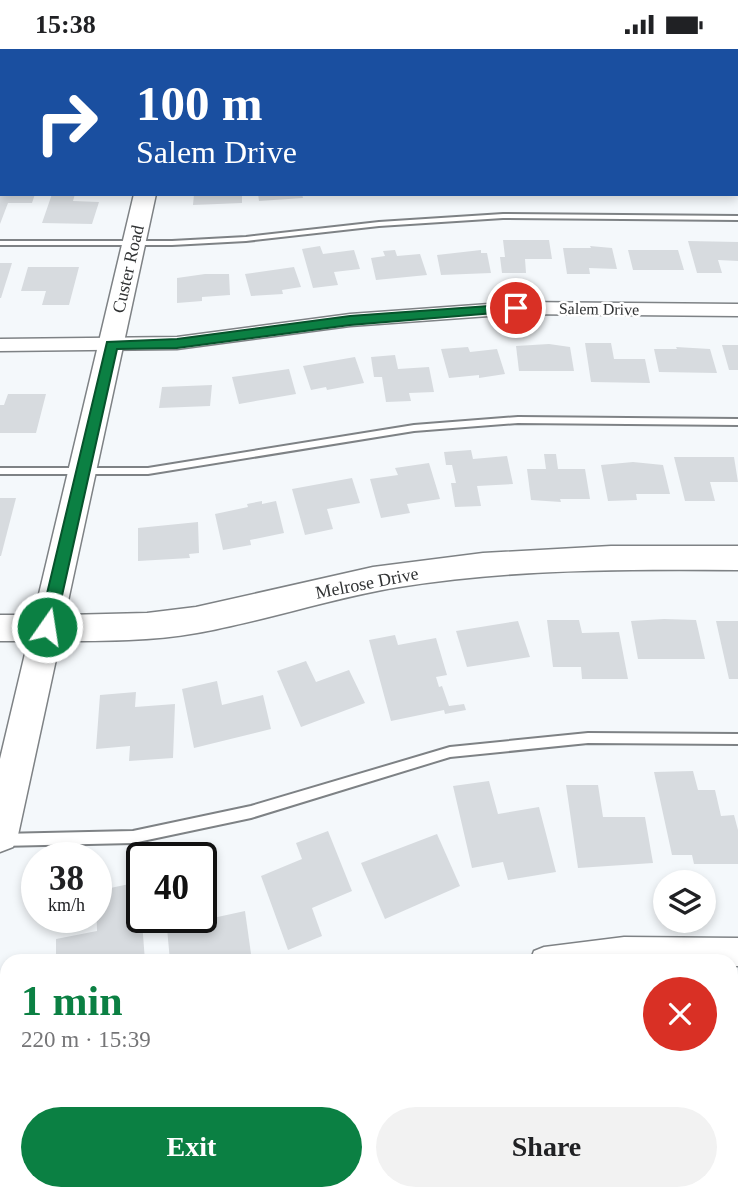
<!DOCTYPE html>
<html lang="en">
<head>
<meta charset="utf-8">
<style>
	:root { --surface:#fff; --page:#f2f2f2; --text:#202124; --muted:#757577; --accent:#0b8043 }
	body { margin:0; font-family:"Times New Roman",serif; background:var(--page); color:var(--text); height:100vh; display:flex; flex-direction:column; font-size:26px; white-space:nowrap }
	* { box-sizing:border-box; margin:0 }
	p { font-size:23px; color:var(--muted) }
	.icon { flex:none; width:38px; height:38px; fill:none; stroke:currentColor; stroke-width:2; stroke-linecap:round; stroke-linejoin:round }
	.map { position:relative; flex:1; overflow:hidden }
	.drawer { position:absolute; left:0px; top:905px; width:738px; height:247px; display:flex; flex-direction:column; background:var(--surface); border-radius:21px 21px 0 0; box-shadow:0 4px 10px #0003 }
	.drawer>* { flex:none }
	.hud { position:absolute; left:0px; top:0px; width:738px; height:147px; box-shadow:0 4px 10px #0003; background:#1a4fa0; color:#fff; overflow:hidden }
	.controls { position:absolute; left:653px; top:821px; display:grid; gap:14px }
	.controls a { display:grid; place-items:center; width:63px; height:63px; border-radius:50%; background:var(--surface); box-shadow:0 4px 10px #0003; font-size:35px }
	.speed { position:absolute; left:21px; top:793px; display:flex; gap:14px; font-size:35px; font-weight:700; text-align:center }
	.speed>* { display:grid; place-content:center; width:91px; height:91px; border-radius:50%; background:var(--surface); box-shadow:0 4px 10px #0003; line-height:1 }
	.speed small { font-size:18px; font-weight:400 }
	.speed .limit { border:4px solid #111; border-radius:10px; background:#fff; color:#111 }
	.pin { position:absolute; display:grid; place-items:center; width:60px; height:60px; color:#fff; margin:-30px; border:4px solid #fff; border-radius:50%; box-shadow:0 2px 7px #0007 }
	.me { position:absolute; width:77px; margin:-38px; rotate:13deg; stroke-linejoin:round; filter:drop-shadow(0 0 5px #0008) }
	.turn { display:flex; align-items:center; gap:24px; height:147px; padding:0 21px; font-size:32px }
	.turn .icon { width:91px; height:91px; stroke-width:2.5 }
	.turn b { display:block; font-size:49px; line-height:60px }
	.round { display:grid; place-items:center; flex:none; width:74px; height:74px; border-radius:37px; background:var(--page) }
	.overview { display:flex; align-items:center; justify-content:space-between; height:119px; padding:0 21px }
	h1 { font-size:42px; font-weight:600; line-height:52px; color:var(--accent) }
	.action { display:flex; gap:14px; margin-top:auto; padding:14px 21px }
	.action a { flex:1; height:80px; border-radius:42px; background:var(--accent); color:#fff; font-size:28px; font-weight:600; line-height:80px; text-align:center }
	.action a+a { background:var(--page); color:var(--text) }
	.status { display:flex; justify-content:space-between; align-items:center; height:49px; padding:0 35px; background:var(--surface); direction:ltr }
	.status svg { height:19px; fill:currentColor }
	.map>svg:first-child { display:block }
	.building { fill:#d7dbdf }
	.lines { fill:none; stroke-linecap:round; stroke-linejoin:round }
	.lane-casing { stroke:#7e8285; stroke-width:4 }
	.street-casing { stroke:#7e8285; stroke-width:3 }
	.secondary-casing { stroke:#7e8285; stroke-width:3 }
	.lane { fill:#fff; fill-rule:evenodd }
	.street { fill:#fff; fill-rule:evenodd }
	.secondary { fill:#fff; fill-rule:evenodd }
	.route { fill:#0b8043; stroke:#07532c; stroke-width:2 }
	.labels { text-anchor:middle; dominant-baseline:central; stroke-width:5; stroke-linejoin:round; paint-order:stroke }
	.far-street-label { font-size:16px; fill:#303233; stroke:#fff }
	.street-label { font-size:18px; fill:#303233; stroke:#fff }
</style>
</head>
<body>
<div class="status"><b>15:38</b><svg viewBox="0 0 49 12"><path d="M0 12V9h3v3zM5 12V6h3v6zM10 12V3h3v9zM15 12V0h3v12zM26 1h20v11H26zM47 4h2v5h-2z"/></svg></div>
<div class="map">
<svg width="738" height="1151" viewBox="0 0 738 1151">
	<rect width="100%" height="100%" fill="#f4f8fb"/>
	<g class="building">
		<path d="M0 145H35L32 154H8L0 175Z"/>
		<path d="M52 145H75L73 152 99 153 92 175 42 174Z"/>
		<path d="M194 145H242V154L193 156Z"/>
		<path d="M258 145H302L303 149 259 152Z"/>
		<path d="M503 191H549L552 210H525L526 224H502L500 208H505Z"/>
		<path d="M688 192 738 193V212L718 211 722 224H697Z"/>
		<path d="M320 197 323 205 354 201 360 220 334 223 338 236 313 239 302 200Z"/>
		<path d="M590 197 612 199 617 220 589 219 590 225H567L563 199H591Z"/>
		<path d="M395 201 397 207 420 205 427 226 376 231 371 209 385 207 383 202Z"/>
		<path d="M481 201V204H487L491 224 441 226 437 206Z"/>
		<path d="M628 201H678L684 221H633Z"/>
		<path d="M0 214H12L1 249H0Z"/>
		<path d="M28 218H79L69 256H42L46 242H21Z"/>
		<path d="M294 218 301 238 282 241 283 245 251 247 245 225Z"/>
		<path d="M205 225H229L230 246 202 248V252L177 254V229Z"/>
		<path d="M585 294H611L614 310H645L650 334 591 333Z"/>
		<path d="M549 295 570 298 574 322H519L516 297Z"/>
		<path d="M722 296H738V321H729Z"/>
		<path d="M468 298 470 303 497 300 505 325 479 329V326L449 329 441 300Z"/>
		<path d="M676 298 710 300 717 324 659 323 654 300H677Z"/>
		<path d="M395 306 398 320 429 318 434 343 409 344 411 352 386 353 382 328H374L371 308Z"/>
		<path d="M355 308 364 334 327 341 326 338 311 341 303 317Z"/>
		<path d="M289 320 296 345 239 355 232 328Z"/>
		<path d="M212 336 210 357 159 359 162 338Z"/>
		<path d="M8 345H46L36 384H0V356H4Z"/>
		<path d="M471 401 473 410 507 407 513 435 477 437 481 457 455 458 451 434H456L452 416H446L444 403Z"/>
		<path d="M544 405H556L558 420H585L590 450H560L561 453 531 451 527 420H546Z"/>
		<path d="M674 408H734L738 433H710L715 452H685Z"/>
		<path d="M633 413 663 416 670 445H636L637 451 608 452 601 416Z"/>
		<path d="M429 414 440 450 407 455 410 464 381 469 370 430 398 426 395 419Z"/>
		<path d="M352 429 360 454 327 460 333 480 305 486 292 440Z"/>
		<path d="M0 449H16L1 507H0Z"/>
		<path d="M262 452V455L276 452 284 484 250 491 251 496 223 501 215 465 248 458 247 455Z"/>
		<path d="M198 473 199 504 189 505 190 509 138 512V479Z"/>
		<path d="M664 570 696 571 705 610H638L631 572Z"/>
		<path d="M547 571H579L582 584 619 583 628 630H582L581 618H553Z"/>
		<path d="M518 572 530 608 467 618 456 582Z"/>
		<path d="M716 572H738V630H729Z"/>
		<path d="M395 586 398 596 436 589 447 626 436 628 439 638 442 637 449 657 464 655 466 661 445 665 444 661 391 672 369 591Z"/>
		<path d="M306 612 316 633 349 621 365 654 301 678 277 622Z"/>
		<path d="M217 632 222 656 263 646 271 680 194 699 182 640Z"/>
		<path d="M136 643 135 658 175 655 173 709 129 712 130 697 96 700 100 646Z"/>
		<path d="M693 722 698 741H715L721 767 734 766 738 781V815H694L692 806H672L654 723Z"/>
		<path d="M489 732 498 765 539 758 556 823 508 831 503 813 472 819 453 737Z"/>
		<path d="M566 736H598L603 768H645L653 814 578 819Z"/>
		<path d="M328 782 352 842 312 859 322 887 288 901 261 827 302 810 296 794Z"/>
		<path d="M437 785 460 837 385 870 361 814Z"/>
		<path d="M139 833 145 912H56V890L97 882 96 842Z"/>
		<path d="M245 862 252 912H170L167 879Z"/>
		<path d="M732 988H738L737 1077 732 1050Z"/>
		<path d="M251 1144H296L298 1151H253Z"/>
		<path d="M315 1144H350L353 1151H301Z"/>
	</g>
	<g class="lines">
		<defs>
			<g id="lane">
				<rect x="737" y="19" width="1" height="4"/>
				<rect x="0" y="32" width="2" height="4"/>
				<path d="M503 165 738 167V171L503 169 379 177 246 192 172 196H0V192H172L246 188 379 173Z"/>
				<path d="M518 368 738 370V376L518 374 414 382 148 425H0V419H148L414 376Z"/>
				<path d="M588 684 738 685V695L588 694 450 708 251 769 133 794 0 797V785L133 782 251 757 450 698Z"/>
			</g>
			<g id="street">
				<path d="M738 85V95H737V86Z"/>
				<rect x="0" y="100" width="2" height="10"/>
				<path d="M516 253 738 255V267L516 265 350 277 177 300 0 302V290L177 288 350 265Z"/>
				<path d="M624 888 738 889V917H732V912H530L534 902 544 898Z"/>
				<rect x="0" y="1041" width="7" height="30"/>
			</g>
			<g id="secondary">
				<rect x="169" y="0" width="18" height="2"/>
				<path d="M134 145H156L65 566 147 564 196 558 373 518 483 504 611 497H738V521C625 520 511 520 399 538 331 549 265 572 197 584 152 592 106 592 60 592L18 786 13 798 0 803V710L28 592H0V566H34Z"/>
			</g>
		</defs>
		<use href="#lane" class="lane-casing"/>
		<use href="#street" class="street-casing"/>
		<use href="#secondary" class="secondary-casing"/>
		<use href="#lane" class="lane"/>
		<use href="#street" class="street"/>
		<use href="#secondary" class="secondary"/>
	</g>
	<path class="route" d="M516 255 520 256V262L350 276 177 299 117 300 55 578 53 583H42L39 578 107 293 177 290 350 267Z"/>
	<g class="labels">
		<g class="far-street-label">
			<text transform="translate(599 260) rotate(1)">Salem Drive</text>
		</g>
		<g class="street-label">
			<text transform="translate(128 220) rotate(-77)">Custer Road</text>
			<text transform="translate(367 534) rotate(-11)">Melrose Drive</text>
		</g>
	</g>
</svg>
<div class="controls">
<a><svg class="icon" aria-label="layers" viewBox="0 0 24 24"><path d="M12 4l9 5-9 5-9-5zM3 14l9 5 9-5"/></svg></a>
</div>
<div class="speed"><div>38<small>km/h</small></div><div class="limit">40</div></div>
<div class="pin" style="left:516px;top:259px;background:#d93025"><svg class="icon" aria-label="arrive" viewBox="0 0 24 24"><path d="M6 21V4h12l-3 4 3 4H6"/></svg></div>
<svg class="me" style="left:47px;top:578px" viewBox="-20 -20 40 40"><circle r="17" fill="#0b8043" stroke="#fff" stroke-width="3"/><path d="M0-11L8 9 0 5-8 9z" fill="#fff"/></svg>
<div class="hud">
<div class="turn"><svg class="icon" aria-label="right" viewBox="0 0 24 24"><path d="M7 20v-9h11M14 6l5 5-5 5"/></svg><div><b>100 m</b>Salem Drive</div></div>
</div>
<section class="drawer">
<div class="overview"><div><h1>1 min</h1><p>220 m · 15:39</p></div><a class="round" style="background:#d93025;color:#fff"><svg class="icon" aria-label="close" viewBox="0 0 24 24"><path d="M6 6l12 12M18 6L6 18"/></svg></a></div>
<div class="action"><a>Exit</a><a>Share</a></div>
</section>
</div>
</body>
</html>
